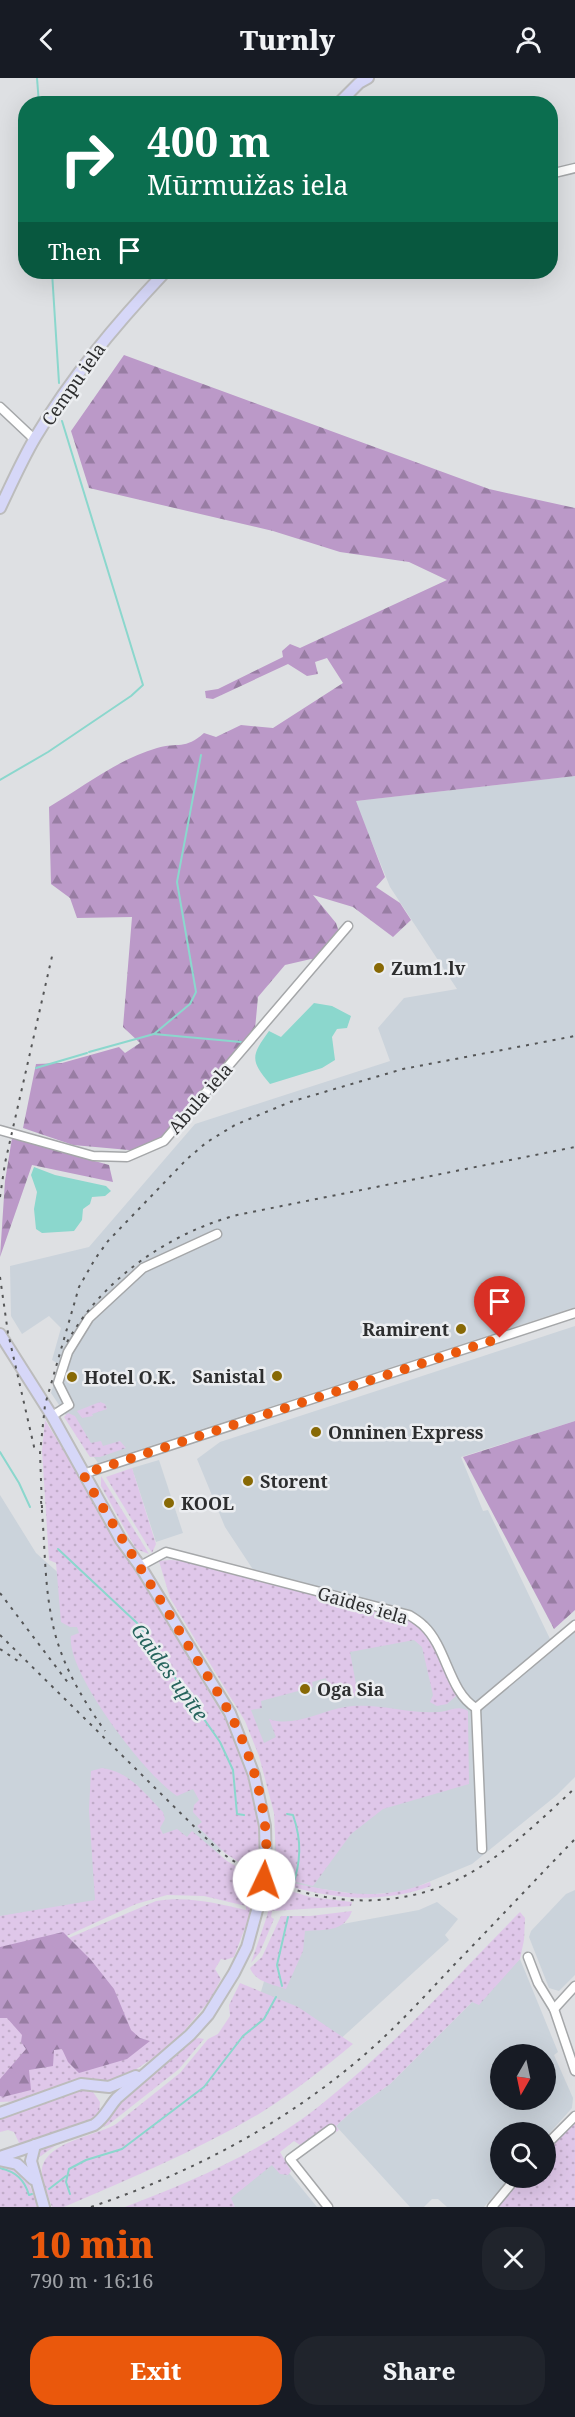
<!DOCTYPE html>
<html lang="en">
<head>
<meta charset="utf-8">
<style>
	:root { --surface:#171b24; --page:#20242c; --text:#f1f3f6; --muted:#9ea1a6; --accent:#ea580c }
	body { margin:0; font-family:"Noto Serif",serif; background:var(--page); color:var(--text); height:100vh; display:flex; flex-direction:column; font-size:22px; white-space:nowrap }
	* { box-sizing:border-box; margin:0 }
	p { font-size:20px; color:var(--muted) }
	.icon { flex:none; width:33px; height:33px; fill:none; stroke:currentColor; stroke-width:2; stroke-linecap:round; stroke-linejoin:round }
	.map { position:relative; height:2129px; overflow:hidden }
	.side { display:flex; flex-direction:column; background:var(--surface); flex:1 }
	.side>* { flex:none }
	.top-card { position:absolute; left:18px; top:18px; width:540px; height:183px; border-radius:24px; box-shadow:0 6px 24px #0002; background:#0b6e4f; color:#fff; overflow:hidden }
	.needle { width:39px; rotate:189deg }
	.fabs { position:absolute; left:490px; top:1966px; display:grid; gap:12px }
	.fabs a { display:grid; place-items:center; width:66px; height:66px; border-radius:50%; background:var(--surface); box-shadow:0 6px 24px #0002; font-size:30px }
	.pin { position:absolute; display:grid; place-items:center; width:51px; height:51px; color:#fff; margin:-62px -26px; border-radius:50% 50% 50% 0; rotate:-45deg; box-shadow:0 0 6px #0007 }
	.pin .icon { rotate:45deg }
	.me { position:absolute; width:66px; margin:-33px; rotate:3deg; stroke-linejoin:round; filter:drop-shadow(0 0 4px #0008) }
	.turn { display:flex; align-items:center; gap:21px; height:126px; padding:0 30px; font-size:27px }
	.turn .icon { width:78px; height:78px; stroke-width:2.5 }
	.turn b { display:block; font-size:42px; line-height:51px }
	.then { display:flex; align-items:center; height:57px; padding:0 30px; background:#0003; gap:12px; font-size:22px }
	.round { display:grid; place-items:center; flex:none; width:63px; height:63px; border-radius:24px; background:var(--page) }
	.head { display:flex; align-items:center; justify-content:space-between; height:102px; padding:0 30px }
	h1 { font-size:36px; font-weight:800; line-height:45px; color:var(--accent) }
	.button { display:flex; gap:12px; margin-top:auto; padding:12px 30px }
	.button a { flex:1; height:69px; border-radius:24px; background:var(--accent); color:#fff; font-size:24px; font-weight:800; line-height:69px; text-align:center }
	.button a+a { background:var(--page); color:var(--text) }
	header { display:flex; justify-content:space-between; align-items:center; height:78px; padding:0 30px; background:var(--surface); font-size:27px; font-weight:800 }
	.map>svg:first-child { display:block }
	.built { fill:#cbd3db; fill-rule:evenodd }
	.grass { fill:url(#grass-dots) }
	.forest { fill:url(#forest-firs) }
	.water { fill:#8bd7cd }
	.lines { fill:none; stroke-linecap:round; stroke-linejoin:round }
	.stream { stroke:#8bd7cd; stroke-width:2 }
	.minor-casing { stroke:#a5a7a9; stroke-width:11 }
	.major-casing { stroke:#bcbcbc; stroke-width:14 }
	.minor { stroke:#fff; stroke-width:8 }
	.major { stroke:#d6d7f8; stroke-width:10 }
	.rail { stroke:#555657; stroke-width:2; stroke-dasharray:3 6; stroke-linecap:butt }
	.route { stroke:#ea580c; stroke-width:10; stroke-dasharray:0 18 }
	.poi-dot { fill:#886905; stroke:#ebedf0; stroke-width:2 }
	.labels { text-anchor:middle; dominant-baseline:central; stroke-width:5; stroke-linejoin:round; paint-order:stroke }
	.street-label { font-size:18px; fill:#2d2e2f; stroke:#ebedf0 }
	.poi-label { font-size:18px; font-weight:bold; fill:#2d2e2f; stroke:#ebedf0; text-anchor:start }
	.water-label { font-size:20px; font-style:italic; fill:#25635c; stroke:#ebedf0 }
</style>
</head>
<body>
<header><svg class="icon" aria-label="back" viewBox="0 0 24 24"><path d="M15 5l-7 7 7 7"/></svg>Turnly<svg class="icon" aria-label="person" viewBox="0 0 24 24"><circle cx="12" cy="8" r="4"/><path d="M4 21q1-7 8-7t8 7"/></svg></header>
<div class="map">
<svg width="575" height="2129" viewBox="0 0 575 2129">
	<defs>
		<pattern id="grass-dots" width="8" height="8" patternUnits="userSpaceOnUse" patternTransform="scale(1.5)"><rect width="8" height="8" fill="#dfc7e9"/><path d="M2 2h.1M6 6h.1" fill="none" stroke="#c0abc8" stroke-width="1.8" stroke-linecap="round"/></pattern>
		<pattern id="forest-firs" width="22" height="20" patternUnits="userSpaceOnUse" patternTransform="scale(1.5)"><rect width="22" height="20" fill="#bb99c8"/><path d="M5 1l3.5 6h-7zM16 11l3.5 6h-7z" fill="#987da3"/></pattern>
	</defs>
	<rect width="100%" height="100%" fill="#dee0e3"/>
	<g class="built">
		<path d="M575 698V1229L98 1385 51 1315 60 1287 52 1282 61 1250 49 1238 22 1256 11 1238 10 1188 89 1169 195 1046 390 983 378 950 404 920 457 911 390 809 355 723Z"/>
		<path d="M575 1248V1343L461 1379 483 1433 488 1432 551 1563 575 1541V1699L557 1717 472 1786 414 1810 400 1814 362 1817 303 1808 274 1801 276 1732 265 1687 246 1642 254 1493 225 1449 197 1381 220 1364Z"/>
		<path d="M159 1382 183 1455 156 1464 132 1390Z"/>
		<path d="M0 1417 36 1475 135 1563 225 1768 199 1803 0 1864Z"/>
		<path d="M575 1812V1897L559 1913 549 1910 529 1859 531 1853 566 1816Z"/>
		<path d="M437 1824 458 1841 445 1857 449 1862 302 1996 260 1917 281 1846 337 1847 419 1832Z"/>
		<path d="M520 1881 558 1974 554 1977 573 2020 572 2030 546 2059V2055H501V2100H510L484 2129H447L438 2121H432L424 2129H410L336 2048 351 2034 390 2006 472 1924ZM501 1977H546V2022H501Z"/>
		<path d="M271 2073 317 2129H196Z"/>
	</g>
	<g class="grass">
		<path d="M100 1324 105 1326 107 1331 92 1336 93 1338 82 1340 77 1333Z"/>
		<path d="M68 1335 75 1338 91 1365 101 1363 103 1368 120 1363 126 1370 100 1379H90L64 1339Z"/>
		<path d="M45 1342 236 1659C251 1703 265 1749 257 1796L225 1775 197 1748 202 1744 193 1734 194 1727 199 1722 193 1711 177 1718C146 1698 66 1594 71 1558L79 1555 77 1549H70L61 1544 56 1485 49 1482 42 1372Z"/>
		<path d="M132 1390 156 1466 152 1475 106 1399Z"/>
		<path d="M101 1398 149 1476 136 1471 101 1408Z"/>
		<path d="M170 1482 185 1483 405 1540 422 1551 433 1567 456 1612V1618L447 1626 437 1628 430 1624 433 1617 422 1569 414 1562 350 1574 358 1617 332 1624 326 1600 312 1604 313 1609 261 1623 262 1630 251 1632 264 1665 276 1659 269 1641C293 1650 321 1633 345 1629 376 1624 407 1636 437 1634 448 1634 458 1626 468 1633V1638L469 1706 383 1731 351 1756 313 1808 277 1799 274 1735 259 1678 245 1643 170 1520 159 1483Z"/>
		<path d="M102 1690C130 1694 144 1715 163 1734L165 1741 160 1750 163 1756 177 1751 187 1759 192 1753 227 1783 256 1800 251 1834 234 1879 225 1882 221 1881 215 1891 221 1901 210 1922 179 1959 159 1976 117 2004 82 2002 20 2023 0 2024V1877L43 1871 156 1823C187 1818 215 1825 246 1832V1828L204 1818 167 1817 136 1826 60 1861 0 1873V1838L95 1822 89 1732 91 1693Z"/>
		<path d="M274 1801C330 1812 373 1827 430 1804L431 1808C380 1827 325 1821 274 1803Z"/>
		<path d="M274 1808 310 1819 352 1824 351 1828 272 1833 271 1839 274 1841 260 1874 251 1885 267 1838Z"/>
		<path d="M352 1833C344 1855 324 1851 305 1853L303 1873 286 1911C273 1906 255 1904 250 1890L262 1879 281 1838H310Z"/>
		<path d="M520 1834 525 1840 524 1862 520 1881 479 1927 472 1924 390 2006 351 2034 336 2048 339 2052 336 2054 330 2047 300 2067 294 2063 280 2074 291 2093 288 2097 280 2096 272 2087 231 2120 235 2129H125C194 2103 265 2072 323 2025 394 1968 456 1899 520 1834Z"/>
		<path d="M240 1905 298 1929 353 1966C324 1990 294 2014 262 2034 199 2072 131 2100 64 2129H52C49 2119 43 2107 42 2097 39 2064 95 2059 116 2046L180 1995 208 1961 218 1956 230 1938 229 1927Z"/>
		<path d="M199 1960 204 1961 179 1991 108 2047 59 2065 41 2078 34 2080 41 2070 101 2048 124 2018 177 1977 191 1962Z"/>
		<path d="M83 2011 93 2014 100 2024 99 2036 91 2042 20 2067 14 2054 8 2052 0 2054V2039Z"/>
		<path d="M575 2042V2129H495L521 2100H546V2073Z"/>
		<path d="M0 2085C25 2089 30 2107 38 2129H0Z"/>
	</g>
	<g class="forest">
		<path d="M124 277 489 411 575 430V698L356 723 385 799 376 809 400 825 411 842 393 859 353 829 313 817 336 845 342 863 321 885 311 881 285 887 258 919 255 951 163 1060 140 1073 73 1067 23 1050 36 986 62 985 119 969 125 975 140 965 123 949 132 839 77 840 70 820 51 806 49 729C83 709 118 681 157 670 178 664 185 672 204 655L216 659 241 647 273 650 343 605 327 580 315 584 318 596 307 598 288 586 213 621 206 620 205 613 218 611 283 579 282 573 290 566 300 570 447 502 409 484 340 474 273 453 89 410 71 353Z"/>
		<path d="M12 1060 109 1087 113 1104 32 1087 0 1179 5 1103Z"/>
		<path d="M575 1343V1532L554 1551 463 1379Z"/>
		<path d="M63 1854 91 1882 114 1911 131 1952 140 1960 150 1963 127 1981 79 1995 68 1984 62 1971 54 1972 53 1988 29 1992 31 2012 3 2019 0 2018V2001L26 1971 21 1964 22 1957 7 1940H0V1869Z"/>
	</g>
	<g class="water">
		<path d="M314 925 332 928 351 938 347 950 337 951 332 959 335 982 322 990 270 1006C250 982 251 978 269 953L281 959Z"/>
		<path d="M34 1089 55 1097 106 1108 111 1113 105 1118 92 1119 90 1126 83 1131 82 1142 74 1153 42 1155 36 1151 34 1131 37 1114 31 1097Z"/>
	</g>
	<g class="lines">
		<g class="stream">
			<path d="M37 0 39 26"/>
			<path d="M52 194 59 305"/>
			<path d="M201 677 177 804 196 914 190 926 154 956 241 964"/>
			<path d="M0 702 48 674 131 618 143 607 62 343"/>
			<path d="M89 974 154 956"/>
			<path d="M36 990 87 975"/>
			<path d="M0 1374 19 1405 30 1429"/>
			<path d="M58 1471 137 1545 220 1664 233 1692 237 1736 244 1737"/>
			<path d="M287 1736 293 1737C302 1763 301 1784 292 1810"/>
			<path d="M282 1908 277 1887 288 1839"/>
			<path d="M0 2090C16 2094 24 2101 29 2117L32 2116"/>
			<path d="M49 2111 66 2098"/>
			<path d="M70 2116 66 2104 69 2091 86 2082 122 2071 204 2009 243 1958 264 1941 276 1919"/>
		</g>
		<defs>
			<g id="minor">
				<path d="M550 96 575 90"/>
				<path d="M0 329 34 361"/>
				<path d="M0 1052 93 1078 127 1079 164 1063 348 848"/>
				<path d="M52 1338 69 1327 58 1305 68 1274 89 1240 143 1190 217 1156"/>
				<path d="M83 1396 575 1235"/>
				<path d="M140 1488 166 1474 409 1537C414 1540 420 1544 424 1548 447 1570 449 1614 476 1630"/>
				<path d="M476 1630 482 1771"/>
				<path d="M476 1630 575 1547"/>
				<path d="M528 1879 538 1905 554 1931 575 1993"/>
				<path d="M554 1931 575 1908"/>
				<path d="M546 2067 575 2038"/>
				<path d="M328 2129 290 2081 331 2051"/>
				<path d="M492 2129 516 2100"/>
			</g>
			<g id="major">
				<path d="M338 26 359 5 368 0"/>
				<path d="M0 430C11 407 22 382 35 360 71 299 117 245 165 194"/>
				<path d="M0 1256 52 1338 121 1462 140 1488 230 1635 254 1697 265 1748 266 1791 262 1814 247 1869 234 1895 208 1937 190 1957 117 2020C108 2030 105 2040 94 2047L0 2079"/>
				<path d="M0 2035 81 2006 109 2009 136 1998"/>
				<path d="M35 2067 31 2083 44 2129"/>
				<path d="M0 2082 17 2086 33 2101"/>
			</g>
		</defs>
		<use href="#minor" class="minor-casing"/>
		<use href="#major" class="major-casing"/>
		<use href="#minor" class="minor"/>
		<use href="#major" class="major"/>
		<g class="rail">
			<path d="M0 1119 5 1085 53 874"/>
			<path d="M0 1199 8 1255 35 1373"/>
			<path d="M67 1264C103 1201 167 1156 237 1137L575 1069"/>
			<path d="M41 1423C45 1461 44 1500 51 1537 58 1580 80 1618 105 1653"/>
			<path d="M42 1430 40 1375 45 1327 79 1209 95 1181 108 1163 187 1081 207 1064 235 1047 290 1024 403 991 575 958"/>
			<path d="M0 1515 69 1606"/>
			<path d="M0 1557 218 1772C290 1827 391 1841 472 1794 510 1772 544 1739 575 1710"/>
			<path d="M0 1571 18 1583"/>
			<path d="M91 2129C188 2096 277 2050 356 1984 391 1955 422 1921 453 1888 494 1846 534 1803 575 1761"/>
		</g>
	</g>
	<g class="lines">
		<path class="route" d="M264 1802C273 1747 255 1682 229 1634 216 1610 200 1587 186 1564 152 1507 116 1453 83 1396L500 1260"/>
	</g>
	<g class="poi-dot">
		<circle cx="379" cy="890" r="6"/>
		<circle cx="461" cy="1251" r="6"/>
		<circle cx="277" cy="1298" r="6"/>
		<circle cx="72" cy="1299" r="6"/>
		<circle cx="316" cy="1354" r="6"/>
		<circle cx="248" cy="1403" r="6"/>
		<circle cx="169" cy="1425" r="6"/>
		<circle cx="305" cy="1611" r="6"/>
	</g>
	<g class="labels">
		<g class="street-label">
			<text transform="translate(73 306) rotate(-55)">Cempu iela</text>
			<text transform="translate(200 1020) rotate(-49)">Abula iela</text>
			<text transform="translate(363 1527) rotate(16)">Gaides iela</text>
		</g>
		<g class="poi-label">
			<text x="391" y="890">Zum1.lv</text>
			<text x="449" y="1251" text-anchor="end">Ramirent</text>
			<text x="265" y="1298" text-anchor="end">Sanistal</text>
			<text x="84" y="1299">Hotel O.K.</text>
			<text x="328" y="1354">Onninen Express</text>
			<text x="260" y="1403">Storent</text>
			<text x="181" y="1425">KOOL</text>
			<text x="317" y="1611">Oga Sia</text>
		</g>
		<g class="water-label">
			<text transform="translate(170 1594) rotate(54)">Gaides upīte</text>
		</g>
	</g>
</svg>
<div class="fabs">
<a><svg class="needle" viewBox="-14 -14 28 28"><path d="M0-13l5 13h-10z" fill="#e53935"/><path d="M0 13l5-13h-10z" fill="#9ea1a6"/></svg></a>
<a><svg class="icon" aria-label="search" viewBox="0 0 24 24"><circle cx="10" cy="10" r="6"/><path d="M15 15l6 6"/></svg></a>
</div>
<div class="pin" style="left:500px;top:1260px;background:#d93025"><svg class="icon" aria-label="arrive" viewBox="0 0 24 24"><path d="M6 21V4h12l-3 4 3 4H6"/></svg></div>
<svg class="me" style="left:264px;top:1802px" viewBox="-20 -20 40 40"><circle r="19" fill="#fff"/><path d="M0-13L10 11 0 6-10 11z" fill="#ea580c"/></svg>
<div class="top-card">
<div class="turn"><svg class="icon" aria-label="right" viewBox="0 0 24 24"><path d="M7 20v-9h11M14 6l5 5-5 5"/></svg><div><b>400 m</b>Mūrmuižas iela</div></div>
<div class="then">Then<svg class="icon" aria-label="arrive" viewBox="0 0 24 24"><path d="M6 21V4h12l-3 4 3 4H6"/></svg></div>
</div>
</div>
<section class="side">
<div class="head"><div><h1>10 min</h1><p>790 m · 16:16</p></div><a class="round"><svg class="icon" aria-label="close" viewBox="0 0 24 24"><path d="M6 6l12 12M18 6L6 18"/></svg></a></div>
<div class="button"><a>Exit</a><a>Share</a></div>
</section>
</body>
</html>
